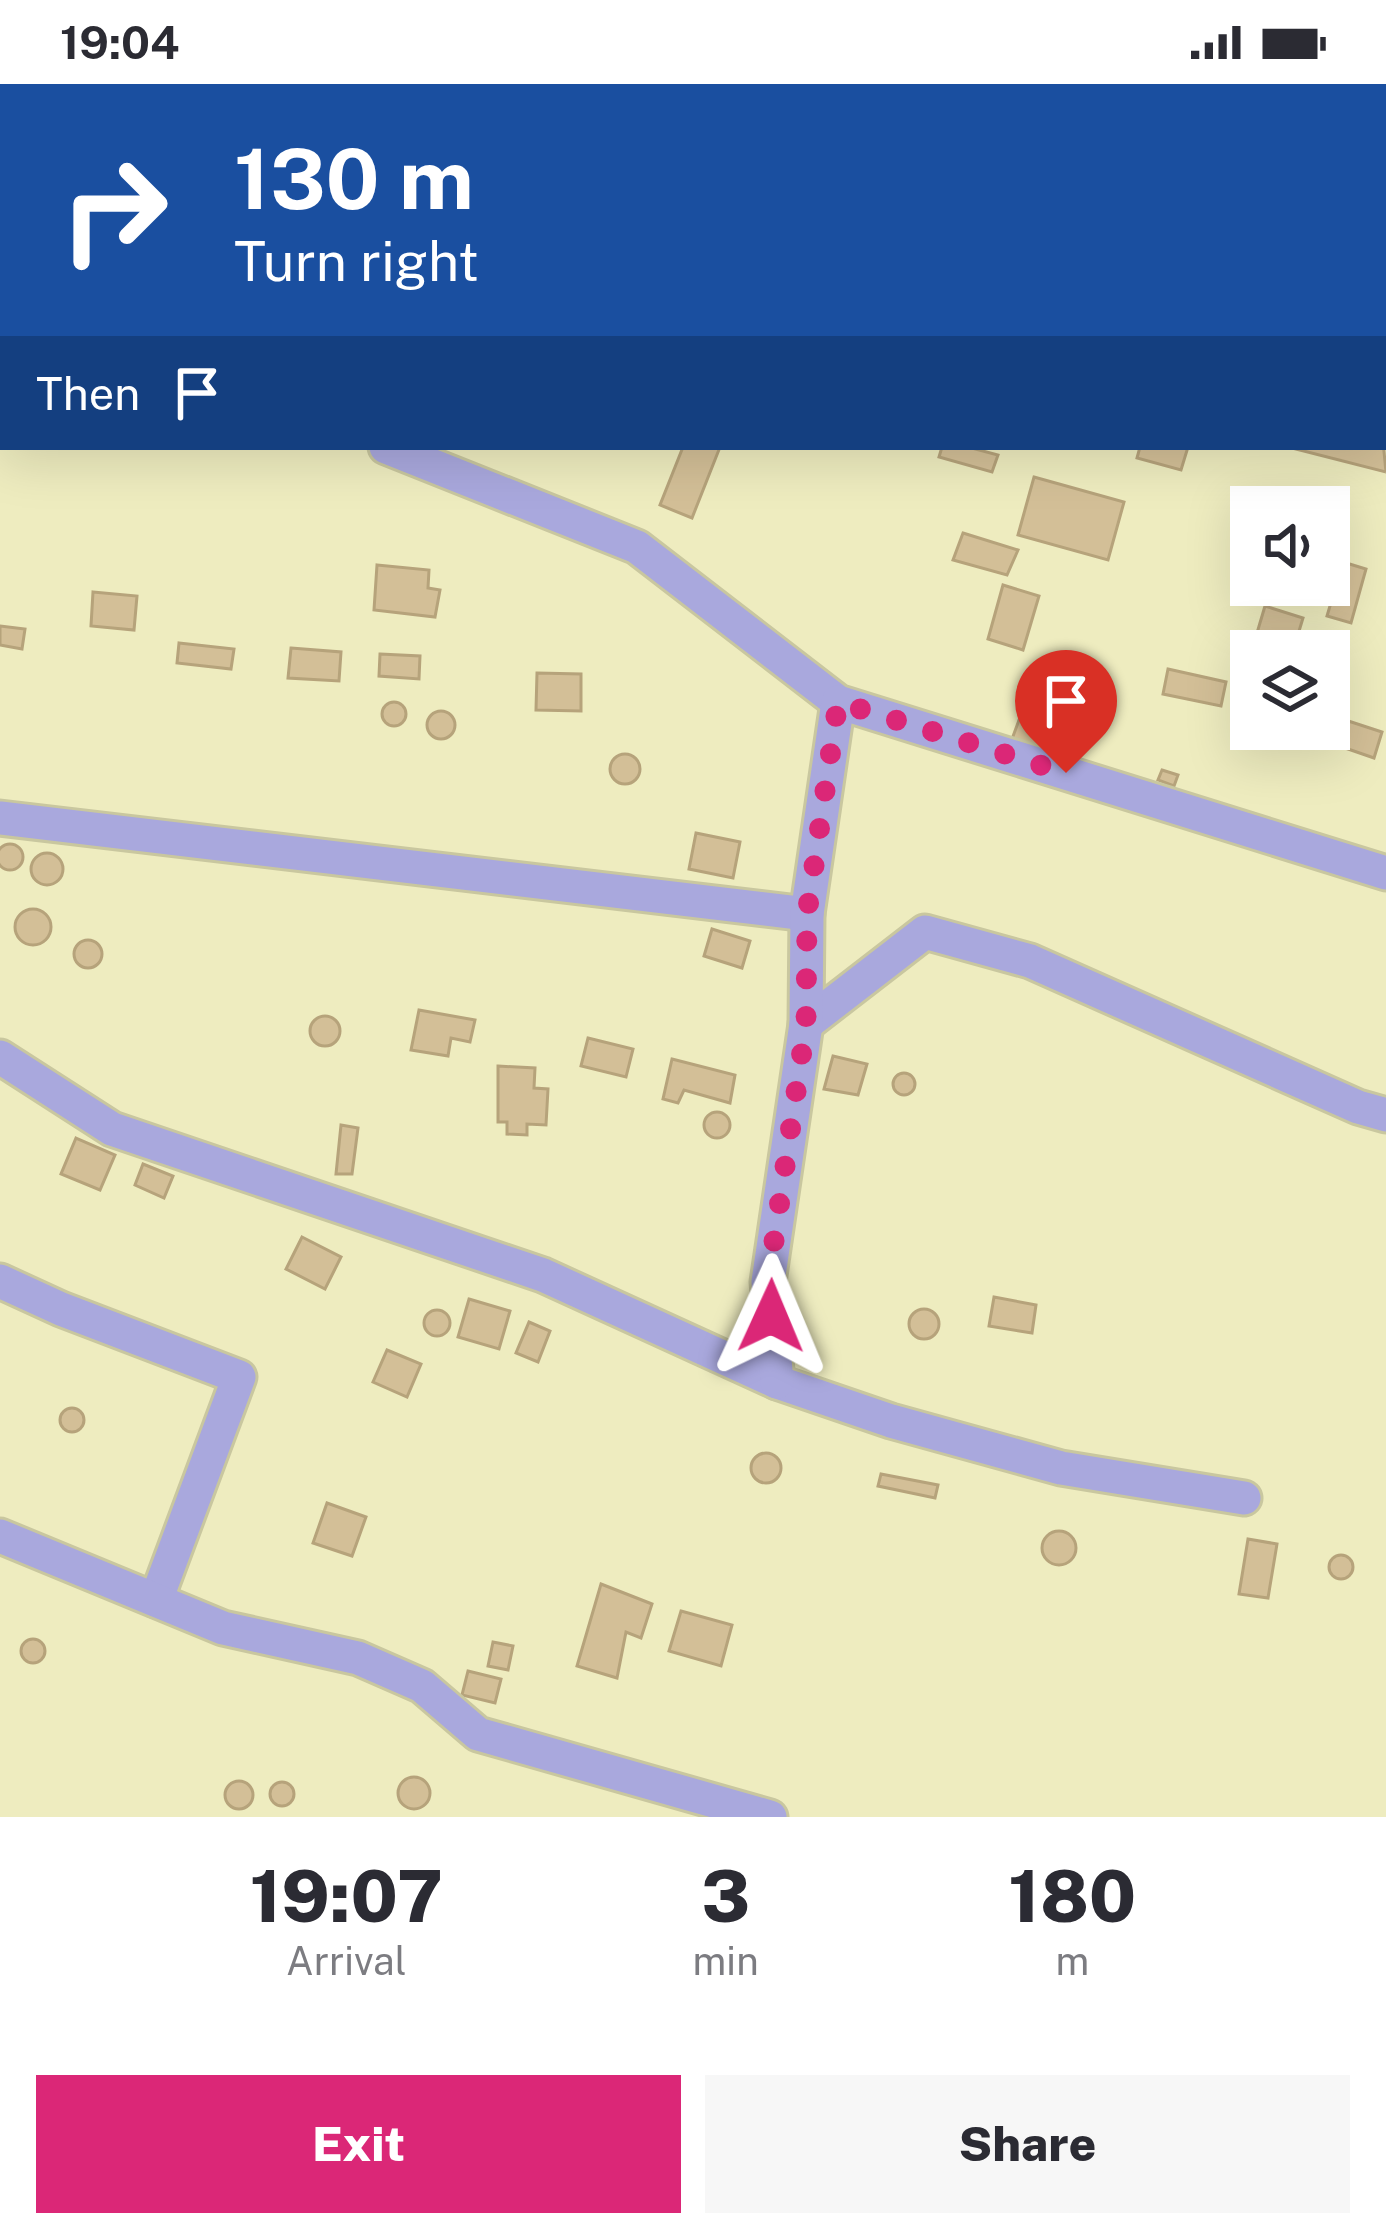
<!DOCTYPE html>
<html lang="en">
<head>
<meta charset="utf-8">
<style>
	:root { --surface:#fff; --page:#f7f7f7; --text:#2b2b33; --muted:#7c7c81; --accent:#db2777 }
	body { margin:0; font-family:"Public Sans",sans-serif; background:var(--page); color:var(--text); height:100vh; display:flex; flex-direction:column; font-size:45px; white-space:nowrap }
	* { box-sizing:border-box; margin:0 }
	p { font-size:39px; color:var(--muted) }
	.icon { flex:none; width:66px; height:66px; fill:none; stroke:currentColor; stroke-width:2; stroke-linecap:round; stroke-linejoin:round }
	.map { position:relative; height:1733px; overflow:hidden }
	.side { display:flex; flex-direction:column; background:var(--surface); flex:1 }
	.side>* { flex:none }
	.banner { position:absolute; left:0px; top:0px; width:1386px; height:366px; box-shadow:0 12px 48px #0002; background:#1a4fa0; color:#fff; overflow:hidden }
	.tools { position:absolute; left:1230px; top:402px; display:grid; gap:24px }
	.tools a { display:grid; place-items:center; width:120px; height:120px; border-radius:0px; background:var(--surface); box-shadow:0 12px 48px #0002; font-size:60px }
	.pin { position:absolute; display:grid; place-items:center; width:102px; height:102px; color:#fff; margin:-123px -51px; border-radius:50% 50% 50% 0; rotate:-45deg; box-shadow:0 0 12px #0007 }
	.pin .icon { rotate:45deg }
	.me { position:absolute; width:132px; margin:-66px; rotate:1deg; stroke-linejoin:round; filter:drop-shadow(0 0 9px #0008) }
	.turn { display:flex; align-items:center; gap:42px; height:252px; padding:0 36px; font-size:54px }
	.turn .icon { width:156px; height:156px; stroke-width:2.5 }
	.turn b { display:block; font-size:84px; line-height:102px }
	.then { display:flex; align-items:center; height:114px; padding:0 36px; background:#0003; gap:24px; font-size:45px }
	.eta { display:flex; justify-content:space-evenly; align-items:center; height:204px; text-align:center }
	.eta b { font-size:72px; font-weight:800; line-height:84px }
	.cta { display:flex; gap:24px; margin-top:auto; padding:24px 36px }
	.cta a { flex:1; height:138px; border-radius:0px; background:var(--accent); color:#fff; font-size:48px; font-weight:800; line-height:138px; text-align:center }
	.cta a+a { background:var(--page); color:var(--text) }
	.status { display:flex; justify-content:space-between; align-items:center; height:84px; padding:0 60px; background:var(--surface); direction:ltr }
	.status svg { height:33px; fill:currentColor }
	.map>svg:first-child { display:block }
	.building { fill:#d3bf97; stroke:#b6a37b; stroke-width:3 }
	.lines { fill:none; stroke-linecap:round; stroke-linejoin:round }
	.minor-casing { stroke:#c9c79f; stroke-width:39 }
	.minor { stroke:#a9a8dd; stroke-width:33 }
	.route { stroke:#db2777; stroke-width:21; stroke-dasharray:0 37.8 }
</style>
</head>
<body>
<div class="status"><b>19:04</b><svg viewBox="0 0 49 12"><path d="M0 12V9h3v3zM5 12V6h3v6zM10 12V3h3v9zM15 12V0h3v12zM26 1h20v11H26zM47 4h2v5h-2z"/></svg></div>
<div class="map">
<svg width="1386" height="1733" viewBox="0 0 1386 1733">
	<rect width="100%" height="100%" fill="#eeecbf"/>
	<g class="building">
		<path d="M1383 357 1386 388 1292 364 1383 363Z"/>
		<path d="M683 363H720L692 434 660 421Z"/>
		<path d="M942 363H968L998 371 992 388 939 373Z"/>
		<path d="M1140 363H1188L1181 386 1137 374Z"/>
		<path d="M1034 393 1124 418 1108 476 1018 451Z"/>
		<path d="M963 449 1018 466 1007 491 953 476Z"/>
		<path d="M1343 478 1366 485 1351 539 1327 532Z"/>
		<path d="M377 481 429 486 428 504 440 506 435 533 374 526Z"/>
		<path d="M1003 501 1039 512 1023 566 988 555Z"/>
		<path d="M93 508 137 512 134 546 91 542Z"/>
		<path d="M1265 522 1303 534 1293 567 1254 559Z"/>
		<path d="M0 542 25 545 22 565 0 561Z"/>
		<path d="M179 559 234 565 231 585 177 579Z"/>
		<path d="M291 564 341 568 339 597 288 594Z"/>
		<path d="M380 570 420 572 419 595 379 592Z"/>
		<path d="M1168 585 1226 598 1221 622 1163 610Z"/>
		<path d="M537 589 581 590V627L536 626Z"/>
		<path d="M1026 617 1069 633 1055 671 1012 655Z"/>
		<circle cx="394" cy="630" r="12"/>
		<circle cx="441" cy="641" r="14"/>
		<path d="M1330 631 1382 648 1374 674 1322 656Z"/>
		<circle cx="625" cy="685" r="15"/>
		<path d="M1162 686 1178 691 1174 702 1158 696Z"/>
		<path d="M696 749 740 758 733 794 689 785Z"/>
		<circle cx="10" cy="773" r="13"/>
		<circle cx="47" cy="785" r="16"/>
		<circle cx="33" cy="843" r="18"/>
		<path d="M712 845 750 857 742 884 704 872Z"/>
		<circle cx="88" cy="870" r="14"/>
		<path d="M419 926 475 936 470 958 451 954 448 972 411 966Z"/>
		<circle cx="325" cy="947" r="15"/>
		<path d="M588 954 633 965 626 993 581 982Z"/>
		<path d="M833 972 867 980 858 1011 824 1005Z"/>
		<path d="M672 975 735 991 730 1019 684 1006 678 1019 663 1015Z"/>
		<path d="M498 982 535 984 534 1004 548 1005 546 1041 527 1040V1051L507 1050V1038H498Z"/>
		<circle cx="904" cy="1000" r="11"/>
		<circle cx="717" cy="1041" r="13"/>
		<path d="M341 1041 358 1044 352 1090H336Z"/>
		<path d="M76 1054 115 1071 100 1106 61 1090Z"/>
		<path d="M143 1080 173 1092 164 1114 135 1101Z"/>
		<path d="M302 1153 341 1173 325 1205 286 1185Z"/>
		<path d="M994 1213 1036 1221 1032 1249 989 1242Z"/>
		<path d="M469 1215 510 1227 499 1265 458 1253Z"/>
		<circle cx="924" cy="1240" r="15"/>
		<circle cx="437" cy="1239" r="13"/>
		<path d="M529 1238 550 1247 538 1278 516 1269Z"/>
		<path d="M387 1266 421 1280 407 1313 373 1298Z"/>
		<circle cx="72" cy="1336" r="12"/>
		<circle cx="766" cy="1384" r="15"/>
		<path d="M881 1390 938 1401 935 1414 878 1402Z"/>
		<path d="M327 1419 366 1433 352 1472 313 1459Z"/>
		<circle cx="1059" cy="1464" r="17"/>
		<path d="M1248 1455 1277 1460 1268 1514 1239 1510Z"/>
		<circle cx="1341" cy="1483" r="12"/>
		<path d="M601 1500 652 1520 641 1554 626 1548 617 1594 577 1582Z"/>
		<path d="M681 1527 732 1541 721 1582 669 1567Z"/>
		<circle cx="33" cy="1567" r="12"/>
		<path d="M493 1558 513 1562 508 1586 488 1582Z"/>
		<path d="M468 1587 501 1595 495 1619 462 1611Z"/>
		<circle cx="414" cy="1709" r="16"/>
		<circle cx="239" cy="1711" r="14"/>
		<circle cx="282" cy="1710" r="12"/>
	</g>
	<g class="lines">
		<defs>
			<g id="minor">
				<path d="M254 0 264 3"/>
				<path d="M58 3 62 0"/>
				<path d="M0 43 3 41"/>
				<path d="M0 223 3 224"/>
				<path d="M1383 318 1386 319"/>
				<path d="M386 363 637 463 838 618 1386 789"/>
				<path d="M0 734 807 830"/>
				<path d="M806 940 925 848 1030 877 1358 1023 1386 1031"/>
				<path d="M0 973 112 1045 543 1191 777 1298 891 1337 1061 1384 1244 1414"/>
				<path d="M0 1197 61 1225 239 1293 156 1516"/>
				<path d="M777 1298 768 1198 806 940 807 830 838 618"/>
				<path d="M0 1452 223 1544 358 1574 422 1602 478 1650 770 1733"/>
			</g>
		</defs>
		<use href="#minor" class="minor-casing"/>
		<use href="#minor" class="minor"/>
	</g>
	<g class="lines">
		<path class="route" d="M771 1232 768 1198 806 940 807 830 838 618 1066 689"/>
	</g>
</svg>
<div class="tools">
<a><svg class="icon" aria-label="sound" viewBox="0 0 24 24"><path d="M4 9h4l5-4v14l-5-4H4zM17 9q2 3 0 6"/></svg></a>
<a><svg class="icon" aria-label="layers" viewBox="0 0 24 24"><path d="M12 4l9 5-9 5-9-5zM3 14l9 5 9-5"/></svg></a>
</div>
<div class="pin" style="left:1066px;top:689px;background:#d93025"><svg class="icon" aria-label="arrive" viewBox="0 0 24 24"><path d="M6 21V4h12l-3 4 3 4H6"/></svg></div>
<svg class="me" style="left:771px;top:1232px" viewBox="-20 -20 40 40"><path d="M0-17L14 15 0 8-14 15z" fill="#db2777" stroke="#fff" stroke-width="4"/></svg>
<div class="banner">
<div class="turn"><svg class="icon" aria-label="right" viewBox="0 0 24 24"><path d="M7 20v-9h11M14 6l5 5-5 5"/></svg><div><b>130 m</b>Turn right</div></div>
<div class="then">Then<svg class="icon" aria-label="arrive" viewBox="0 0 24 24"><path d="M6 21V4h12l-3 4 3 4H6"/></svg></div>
</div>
</div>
<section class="side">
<div class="eta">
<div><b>19:07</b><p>Arrival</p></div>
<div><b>3</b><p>min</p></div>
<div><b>180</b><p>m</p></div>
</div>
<div class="cta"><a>Exit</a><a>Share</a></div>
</section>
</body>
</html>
